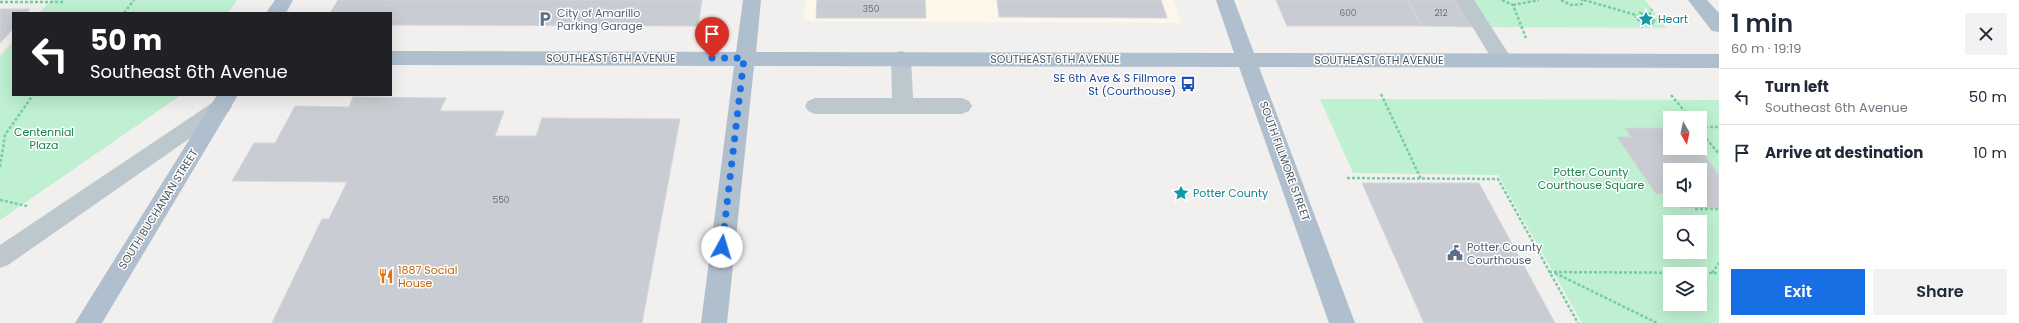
<!DOCTYPE html>
<html lang="en">
<head>
<meta charset="utf-8">
<style>
	:root { --surface:#fff; --page:#f2f2f3; --text:#1f2937; --muted:#747a83; --line:#e0e1e3; --accent:#186fe4 }
	body { margin:0; font-family:Poppins,sans-serif; background:var(--page); color:var(--text); height:100vh; display:flex; flex-direction:column; font-size:15px; white-space:nowrap }
	* { box-sizing:border-box; margin:0 }
	p { font-size:13px; color:var(--muted) }
	.icon { flex:none; width:22px; height:22px; fill:none; stroke:currentColor; stroke-width:2; stroke-linecap:round; stroke-linejoin:round }
	.map { position:relative; flex:1; overflow:hidden }
	.details { display:flex; flex-direction:column; background:var(--surface); width:300px }
	.details>* { flex:none }
	.top-card { position:absolute; left:12px; top:12px; width:380px; height:84px; border-radius:0px; box-shadow:0 4px 16px #0002; background:#202124; color:#fff; overflow:hidden }
	.needle { width:26px; rotate:171deg }
	.fabs { position:absolute; left:1663px; top:111px; display:grid; gap:8px }
	.fabs a { display:grid; place-items:center; width:44px; height:44px; border-radius:0px; background:var(--surface); box-shadow:0 4px 16px #0002; font-size:20px }
	.pin { position:absolute; display:grid; place-items:center; width:34px; height:34px; color:#fff; margin:-41px -17px; border-radius:50% 50% 50% 0; rotate:-45deg; box-shadow:0 0 4px #0007 }
	.pin .icon { rotate:45deg }
	.me { position:absolute; width:44px; margin:-22px; rotate:6deg; stroke-linejoin:round; filter:drop-shadow(0 0 3px #0008) }
	.turn { display:flex; align-items:center; gap:14px; height:84px; padding:0 12px; font-size:18px }
	.turn .icon { width:52px; height:52px; stroke-width:2.5 }
	.turn b { display:block; font-size:28px; line-height:34px }
	.round { display:grid; place-items:center; flex:none; width:42px; height:42px; border-radius:0px; background:var(--page) }
	.head { display:flex; align-items:center; justify-content:space-between; height:68px; padding:0 12px }
	h1 { font-size:24px; font-weight:600; line-height:30px }
	.action { display:flex; gap:8px; margin-top:auto; padding:8px 12px }
	.action a { flex:1; height:46px; border-radius:0px; background:var(--accent); color:#fff; font-size:16px; font-weight:600; line-height:46px; text-align:center }
	.action a+a { background:var(--page); color:var(--text) }
	ul { padding:0; list-style:none }
	li { display:flex; align-items:center; gap:12px; height:56px; padding:0 12px; border-top:1px solid var(--line) }
	li div { flex:1 }
	li b { display:block; font-size:15px }
	li em { font-style:normal }
	main { display:flex; flex:1; min-height:0 }
	.map>svg:first-child { display:block }
	.commercial { fill:#fcf7e9 }
	.green { fill:#bef0d1; fill-rule:evenodd }
	.building { fill:#c9ccd2; stroke:#d3d6db }
	.lines { fill:none; stroke-linecap:round; stroke-linejoin:round }
	.path { stroke:#75cea3; stroke-width:2.5; stroke-dasharray:3 2; stroke-linecap:butt }
	.minor { fill:#bdc7ce; fill-rule:evenodd }
	.major { fill:#afbfce; fill-rule:evenodd }
	.route { stroke:#186fe4; stroke-width:7; stroke-dasharray:0 12.6 }
	.labels { text-anchor:middle; dominant-baseline:central; stroke-width:3; stroke-linejoin:round; paint-order:stroke }
	.number-label { font-size:9px; fill:#68717a }
	.service-label { font-size:11px; fill:#4e5e75; stroke:#fff; text-anchor:start }
	.culture-label { font-size:11px; fill:#0d838f; stroke:#fff; text-anchor:start }
	.street-label { font-size:11px; fill:#47535d; stroke:#fff }
	.transit-label { font-size:11px; fill:#164399; stroke:#fff; text-anchor:end }
	.park-label { font-size:11px; fill:#16804c; stroke:#fff }
	.food-label { font-size:11px; fill:#c56008; stroke:#fff; text-anchor:start }
</style>
</head>
<body>
<main>
<div class="map">
<svg width="1719" height="323" viewBox="0 0 1719 323">
	<rect width="100%" height="100%" fill="#f2efef"/>
	<path class="commercial" d="M805 0H1174L1181 23 804 21Z"/>
	<g class="green">
		<path d="M51 0H237L228 13H39Z"/>
		<path d="M1471 0H1645L1666 28 1488 27Z"/>
		<path d="M13 42V95H181L0 220V56Z"/>
		<path d="M1320 99 1719 100V323H1582L1498 175 1353 173ZM1670 118H1700V148H1670ZM1670 170H1700V200H1670ZM1670 222H1700V252H1670ZM1670 274H1700V304H1670Z"/>
	</g>
	<g class="building">
		<path d="M338 0H702L698 26 391 25V13H330Z"/>
		<path d="M817 0H925L926 18H816Z"/>
		<path d="M997 0H1161L1167 18 999 17Z"/>
		<path d="M1276 0H1408L1422 26H1287Z"/>
		<path d="M1408 0H1459L1475 27 1422 26Z"/>
		<path d="M0 9H30L27 13H13V29L0 43Z"/>
		<path d="M353 97 446 98 440 111H504L495 136H536L542 118 680 119 642 323H272L322 219H329L347 182 232 181 254 143H275L295 106 349 107Z"/>
		<path d="M1625 128H1670V148H1694L1697 152H1702L1719 175V208H1681L1675 200H1700V170H1670V194H1656L1617 137H1631Z"/>
		<path d="M1362 183H1479L1555 323H1424Z"/>
	</g>
	<g class="lines">
		<g class="path">
			<path d="M1502 0 1513 5 1526 38"/>
			<path d="M1561 0 1571 5 1582 4V0"/>
			<path d="M1584 0 1636 15"/>
			<path d="M0 2H63L64 0"/>
			<path d="M1513 5 1539 0"/>
			<path d="M124 13 134 0"/>
			<path d="M1640 13 1649 15 1655 22C1648 26 1641 24 1636 17Z"/>
			<path d="M1649 15 1652 9"/>
			<path d="M1641 28 1643 23"/>
			<path d="M1381 94 1421 179"/>
			<path d="M1671 95 1690 118"/>
			<path d="M1700 127H1719"/>
			<path d="M1700 131 1719 154"/>
			<path d="M0 167 5 135 33 95"/>
			<path d="M1347 178 1498 179 1578 323"/>
			<path d="M0 200 27 206"/>
			<path d="M1695 209H1719"/>
			<path d="M1549 272 1719 273"/>
			<path d="M1555 273 1657 323"/>
			<path d="M1712 273 1719 263"/>
		</g>
		<g class="minor">
			<path d="M1456 0H1474L1512 59 1509 64 1502 66 1495 64Z"/>
			<path d="M901 51 908 53 911 58 913 98H962L969 101 972 106 969 111 962 114H815L808 111 805 106 808 101 815 98H892L891 58 894 53Z"/>
			<path d="M222 98 229 101 232 106 229 111 8 265 0 268V245L215 101Z"/>
		</g>
		<g class="major">
			<path d="M275 0H293L286 13H266Z"/>
			<path d="M743 0H761L756 52 1234 53 1216 0H1234L1254 53 1719 54V68L1259 67 1355 323H1329L1239 67 754 66 727 323H701L734 66 391 65V51L736 52Z"/>
			<path d="M1688 0H1707L1719 13V32L1712 31Z"/>
			<path d="M217 95H238L102 323H75Z"/>
		</g>
	</g>
	<g class="lines">
		<path class="route" d="M712 58H744L722 247"/>
	</g>
	<defs>
		<symbol id="parking-bare" viewBox="-9 -9 18 18"><path d="M-3.5-5.5H1a3.5 3.5 0 0 1 0 7H-1V5.5H-3.5ZM-1-3.4V-.6H.8a1.4 1.4 0 0 0 0-2.8Z" fill="#5c6f8a" stroke="#fff" stroke-width="2.5" paint-order="stroke"/></symbol>
		<symbol id="sight-bare" viewBox="-9 -9 18 18"><path d="M0-6L1.8-2.2L6-1.7L2.9 1.2L3.7 5.4L0 3.3L-3.7 5.4L-2.9 1.2L-6-1.7L-1.8-2.2Z" fill="#0f9aa8" stroke="#fff" stroke-width="2.5" paint-order="stroke"/></symbol>
		<symbol id="bus-bare" viewBox="-9 -9 18 18"><path d="M-5-6H5V4H4V6H2V4H-2V6H-4V4H-5ZM-3.5-4V0h7V-4ZM-3.5 1.2v1.5H-2V1.2ZM2 1.2v1.5H3.5V1.2Z" fill="#1a4fb4" stroke="#fff" stroke-width="2.5" paint-order="stroke"/></symbol>
		<symbol id="civic-bare" viewBox="-9 -9 18 18"><path d="M-.6-6.5H3V-4.5H.6V-3L4-1V1h2V6H-6V1h2V-1L-.6-3ZM-1.2 2.5V6h2.4V2.5Z" fill="#5c6f8a" stroke="#fff" stroke-width="2.5" paint-order="stroke"/></symbol>
		<symbol id="restaurant-bare" viewBox="-9 -9 18 18"><path d="M-5-6h1v4h1v-4h1v4h1v-4h1v5L-1.5 .5V6h-2V.5L-5-1ZM5-6V6H3V1.5H1.5Q1.5-4 5-6Z" fill="#e8710a" stroke="#fff" stroke-width="2.5" paint-order="stroke"/></symbol>
	</defs>
	<g fill-rule="evenodd">
		<use href="#parking-bare" x="534" y="8" width="22" height="22"/>
		<use href="#sight-bare" x="1635" y="8" width="22" height="22"/>
		<use href="#bus-bare" x="1177" y="73" width="22" height="22"/>
		<use href="#sight-bare" x="1170" y="182" width="22" height="22"/>
		<use href="#civic-bare" x="1444" y="242" width="22" height="22"/>
		<use href="#restaurant-bare" x="375" y="265" width="22" height="22"/>
	</g>
	<g class="labels">
		<g class="number-label">
			<text x="871" y="9">350</text>
			<text x="1348" y="13">600</text>
			<text x="1441" y="13">212</text>
			<text x="501" y="200">550</text>
		</g>
		<g class="service-label">
			<text x="557" y="13">City of Amarillo<tspan x="557" dy="13">Parking Garage</tspan></text>
			<text x="1467" y="247">Potter County<tspan x="1467" dy="13">Courthouse</tspan></text>
		</g>
		<g class="culture-label">
			<text x="1658" y="19">Heart</text>
			<text x="1193" y="193">Potter County</text>
		</g>
		<g class="street-label">
			<text x="611" y="58">SOUTHEAST 6TH AVENUE</text>
			<text x="1055" y="59">SOUTHEAST 6TH AVENUE</text>
			<text x="1379" y="60">SOUTHEAST 6TH AVENUE</text>
			<text transform="translate(1285 161) rotate(70)">SOUTH FILLMORE STREET</text>
			<text transform="translate(158 209) rotate(-58)">SOUTH BUCHANAN STREET</text>
		</g>
		<g class="transit-label">
			<text x="1176" y="78">SE 6th Ave &amp; S Fillmore<tspan x="1176" dy="13">St (Courthouse)</tspan></text>
		</g>
		<g class="park-label">
			<text x="44" y="132">Centennial<tspan x="44" dy="13">Plaza</tspan></text>
			<text x="1591" y="172">Potter County<tspan x="1591" dy="13">Courthouse Square</tspan></text>
		</g>
		<g class="food-label">
			<text x="398" y="270">1887 Social<tspan x="398" dy="13">House</tspan></text>
		</g>
	</g>
</svg>
<div class="fabs">
<a><svg class="needle" viewBox="-14 -14 28 28"><path d="M0-13l5 13h-10z" fill="#e53935"/><path d="M0 13l5-13h-10z" fill="#747a83"/></svg></a>
<a><svg class="icon" aria-label="sound" viewBox="0 0 24 24"><path d="M4 9h4l5-4v14l-5-4H4zM17 9q2 3 0 6"/></svg></a>
<a><svg class="icon" aria-label="search" viewBox="0 0 24 24"><circle cx="10" cy="10" r="6"/><path d="M15 15l6 6"/></svg></a>
<a><svg class="icon" aria-label="layers" viewBox="0 0 24 24"><path d="M12 4l9 5-9 5-9-5zM3 14l9 5 9-5"/></svg></a>
</div>
<div class="pin" style="left:712px;top:58px;background:#d93025"><svg class="icon" aria-label="arrive" viewBox="0 0 24 24"><path d="M6 21V4h12l-3 4 3 4H6"/></svg></div>
<svg class="me" style="left:722px;top:247px" viewBox="-20 -20 40 40"><circle r="19" fill="#fff"/><path d="M0-13L10 11 0 6-10 11z" fill="#186fe4"/></svg>
<div class="top-card">
<div class="turn"><svg class="icon" aria-label="left" viewBox="0 0 24 24"><path d="M17 20v-9H6M10 6l-5 5 5 5"/></svg><div><b>50 m</b>Southeast 6th Avenue</div></div>
</div>
</div>
<section class="details">
<div class="head"><div><h1>1 min</h1><p>60 m · 19:19</p></div><a class="round"><svg class="icon" aria-label="close" viewBox="0 0 24 24"><path d="M6 6l12 12M18 6L6 18"/></svg></a></div>
<ul>
<li><svg class="icon" aria-label="left" viewBox="0 0 24 24"><path d="M17 20v-9H6M10 6l-5 5 5 5"/></svg><div><b>Turn left</b><p>Southeast 6th Avenue</p></div><em>50 m</em></li>
<li><svg class="icon" aria-label="arrive" viewBox="0 0 24 24"><path d="M6 21V4h12l-3 4 3 4H6"/></svg><div><b>Arrive at destination</b></div><em>10 m</em></li>
</ul>
<div class="action"><a>Exit</a><a>Share</a></div>
</section>
</main>
</body>
</html>
